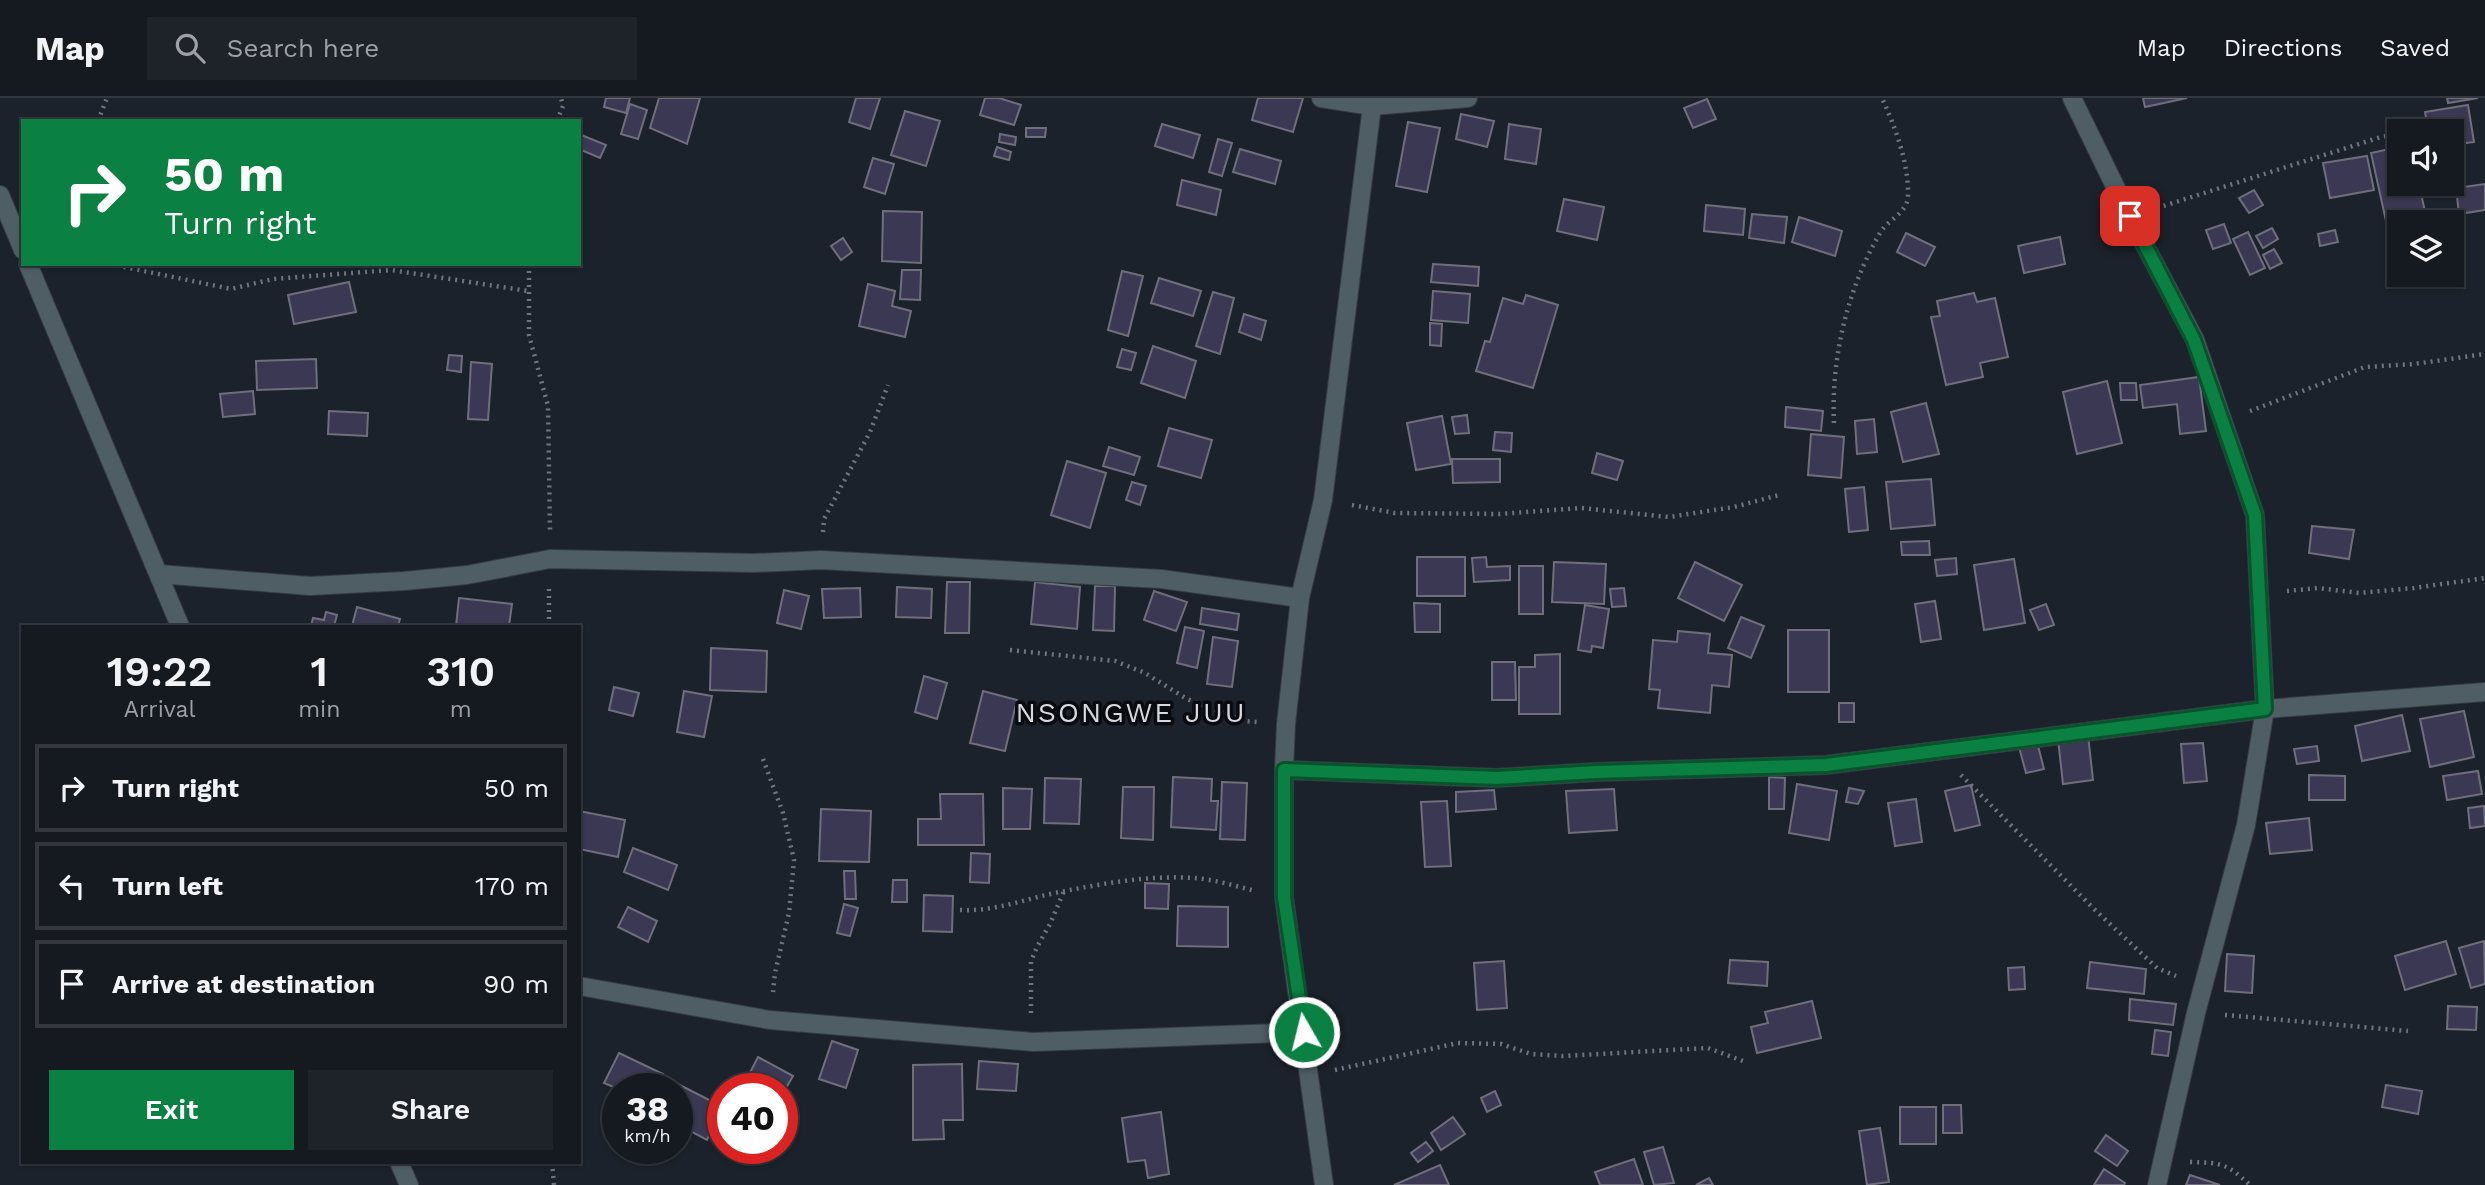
<!DOCTYPE html>
<html lang="en">
<head>
<meta charset="utf-8">
<style>
	:root { --surface:#151a20; --page:#1e2329; --text:#f1f3f6; --muted:#9da1a5; --line:#34383e; --accent:#0b8043 }
	body { margin:0; font-family:"Work Sans",sans-serif; background:var(--page); color:var(--text); height:100vh; display:flex; flex-direction:column; font-size:26px; white-space:nowrap }
	* { box-sizing:border-box; margin:0 }
	p { font-size:23px; color:var(--muted) }
	.icon { flex:none; width:38px; height:38px; fill:none; stroke:currentColor; stroke-width:2; stroke-linecap:round; stroke-linejoin:round }
	.map { position:relative; flex:1; overflow:hidden }
	.panel { position:absolute; left:21px; top:527px; width:560px; height:539px; display:flex; flex-direction:column; background:var(--surface); border-radius:0px; box-shadow:0 2px 5px #0004,0 0 0 2px var(--line) }
	.panel>* { flex:none }
	.top-card { position:absolute; left:21px; top:21px; width:560px; height:147px; border-radius:0px; box-shadow:0 2px 5px #0004,0 0 0 2px var(--line); background:#0b8043; color:#fff; overflow:hidden }
	.tools { position:absolute; left:2387px; top:21px; display:grid; gap:14px }
	.tools a { display:grid; place-items:center; width:77px; height:77px; border-radius:0px; background:var(--surface); box-shadow:0 2px 5px #0004,0 0 0 2px var(--line); font-size:35px }
	.speed { position:absolute; left:602px; top:975px; display:flex; gap:14px; font-size:35px; font-weight:700; text-align:center }
	.speed>* { display:grid; place-content:center; width:91px; height:91px; border-radius:50%; background:var(--surface); box-shadow:0 2px 5px #0004,0 0 0 2px var(--line); line-height:1 }
	.speed small { font-size:18px; font-weight:400 }
	.speed .limit { border:10px solid #d22; background:#fff; color:#111 }
	.pin { position:absolute; display:grid; place-items:center; width:60px; height:60px; color:#fff; margin:-30px; border-radius:14px; box-shadow:0 4px 10px #0006 }
	.me { position:absolute; width:77px; margin:-38px; rotate:352deg; stroke-linejoin:round; filter:drop-shadow(0 0 5px #0008) }
	.turn { display:flex; align-items:center; gap:24px; height:147px; padding:0 28px; font-size:32px }
	.turn .icon { width:91px; height:91px; stroke-width:2.5 }
	.turn b { display:block; font-size:49px; line-height:60px }
	.eta { display:flex; justify-content:space-evenly; align-items:center; height:119px; text-align:center }
	.eta b { font-size:42px; font-weight:600; line-height:49px }
	.button { display:flex; gap:14px; margin-top:auto; padding:14px 28px }
	.button a { flex:1; height:80px; border-radius:0px; background:var(--accent); color:#fff; font-size:28px; font-weight:600; line-height:80px; text-align:center }
	.button a+a { background:var(--page); color:var(--text) }
	ul { padding:0; list-style:none }
	li { display:flex; align-items:center; gap:21px; height:88px; margin:0 14px 10px; padding:0 14px; border:4px solid var(--line); border-radius:0px }
	li div { flex:1 }
	li b { display:block; font-size:26px }
	li em { font-style:normal }
	header { display:flex; align-items:center; gap:42px; box-sizing:border-box; height:98px; padding:0 35px; background:var(--surface); border-bottom:2px solid var(--line) }
	header strong { font-size:33px }
	nav { display:flex; gap:38px; margin-inline-start:auto; font-size:24px }
	.search { width:490px; height:63px; background:var(--page); display:flex; align-items:center; gap:18px; box-sizing:border-box; padding:0 24px; border-radius:0px; color:var(--muted); font-size:26px }
	.map>svg:first-child { display:block }
	.building { fill:#3b3854; stroke:#6f6e7b; stroke-width:2 }
	.lines { fill:none; stroke-linecap:round; stroke-linejoin:round }
	.minor-casing { stroke:#363c44; stroke-width:20 }
	.tertiary-casing { stroke:#363c44; stroke-width:20 }
	.path { stroke:#71767d; stroke-width:4.5; stroke-dasharray:2 5; stroke-linecap:butt }
	.minor { stroke:#4f5e65; stroke-width:18 }
	.tertiary { stroke:#4f5e65; stroke-width:18 }
	.route-casing { stroke:#07532c; stroke-width:18 }
	.route { stroke:#0b8043; stroke-width:12 }
	.labels { text-anchor:middle; dominant-baseline:central; stroke-width:7; stroke-linejoin:round; paint-order:stroke }
	.quarter-label { font-size:28px; letter-spacing:2px; fill:#d6dae0; stroke:#090b10 }
</style>
</head>
<body>
<header>
<strong>Map</strong>
<div class="search"><svg class="icon" aria-label="search" viewBox="0 0 24 24"><circle cx="10" cy="10" r="6"/><path d="M15 15l6 6"/></svg>Search here</div>
<nav><a>Map</a><a>Directions</a><a>Saved</a></nav>
</header>
<div class="map">
<svg width="2485" height="1087" viewBox="0 0 2485 1087">
	<rect width="100%" height="100%" fill="#1c222b"/>
	<g class="building">
		<path d="M606 0H630L626 15 604 9Z"/>
		<path d="M659 0H700L687 46 650 30Z"/>
		<path d="M856 0H880L870 31 849 24Z"/>
		<path d="M985 0H999L1021 7 1014 27 980 17Z"/>
		<path d="M1258 0H1303L1293 34 1252 22Z"/>
		<path d="M2143 0H2187L2145 9Z"/>
		<path d="M2447 0H2478L2448 5Z"/>
		<path d="M1707 1 1716 21 1693 30 1684 10Z"/>
		<path d="M630 6 647 12 638 41 621 36Z"/>
		<path d="M2468 7 2474 44 2452 47V33H2428L2425 14Z"/>
		<path d="M905 13 940 23 926 68 891 57Z"/>
		<path d="M1461 16 1494 23 1487 49 1456 41Z"/>
		<path d="M1408 24 1440 30 1427 94 1396 88Z"/>
		<path d="M1162 26 1200 37 1193 60 1155 48Z"/>
		<path d="M1509 26 1541 31 1536 66 1505 61Z"/>
		<path d="M1026 30H1046L1045 39H1026Z"/>
		<path d="M579 36 606 47 600 60 579 51Z"/>
		<path d="M1000 36 1016 39 1015 47 999 44Z"/>
		<path d="M1218 41 1232 45 1222 78 1209 74Z"/>
		<path d="M997 49 1011 54 1009 62 994 58Z"/>
		<path d="M2399 49V86H2419L2427 123 2399 124V129L2388 132 2371 55Z"/>
		<path d="M1240 51 1281 63 1275 86 1233 74Z"/>
		<path d="M2367 58 2374 92 2330 100 2323 65Z"/>
		<path d="M2452 59 2455 89 2438 91V86H2452Z"/>
		<path d="M873 60 894 66 885 96 864 89Z"/>
		<path d="M1182 82 1221 92 1216 117 1177 107Z"/>
		<path d="M2485 86V112L2459 116 2456 90Z"/>
		<path d="M2254 92 2263 107 2249 115 2239 100Z"/>
		<path d="M1564 101 1604 109 1597 142 1557 133Z"/>
		<path d="M1706 107 1745 111 1743 137 1704 133Z"/>
		<path d="M883 113 922 114 921 165 882 163Z"/>
		<path d="M1752 116 1787 119 1784 145 1749 140Z"/>
		<path d="M1799 119 1842 133 1835 158 1792 144Z"/>
		<path d="M2224 126 2231 145 2213 151 2206 132Z"/>
		<path d="M2272 130 2278 141 2263 150 2256 138Z"/>
		<path d="M2335 132 2338 144 2320 148 2318 136Z"/>
		<path d="M2248 134 2265 170 2250 177 2233 141Z"/>
		<path d="M1906 135 1935 149 1925 168 1897 154Z"/>
		<path d="M2060 139 2065 166 2024 175 2018 148Z"/>
		<path d="M843 140 852 154 841 162 831 148Z"/>
		<path d="M2274 151 2282 165 2270 171 2263 157Z"/>
		<path d="M1433 166 1479 169 1478 188 1431 184Z"/>
		<path d="M902 172H921L920 202 900 201Z"/>
		<path d="M1122 173 1143 178 1128 238 1108 232Z"/>
		<path d="M1159 180 1201 193 1193 218 1151 205Z"/>
		<path d="M349 184 356 214 294 226 288 197Z"/>
		<path d="M868 186 895 193 892 208 911 213 905 239 859 228Z"/>
		<path d="M1433 193 1470 196 1468 225 1431 222Z"/>
		<path d="M1213 194 1234 200 1220 256 1196 248Z"/>
		<path d="M1974 195 1977 204 1995 200 2008 259 1980 265 1983 279 1946 287 1931 219 1940 218 1937 203Z"/>
		<path d="M1526 197 1558 207 1533 290 1476 273 1485 243 1490 244 1503 200 1523 206Z"/>
		<path d="M1244 216 1266 223 1261 242 1239 234Z"/>
		<path d="M1430 225 1442 226 1441 248 1430 247Z"/>
		<path d="M1153 248 1196 263 1185 300 1141 285Z"/>
		<path d="M1122 251 1136 255 1131 272 1117 269Z"/>
		<path d="M449 257 462 258 461 274 447 272Z"/>
		<path d="M316 261 317 290 257 292 256 263Z"/>
		<path d="M471 264 492 266 488 322 468 321Z"/>
		<path d="M2199 279 2206 333 2180 336 2177 306 2143 310 2140 287Z"/>
		<path d="M2107 283 2122 345 2077 356 2063 294Z"/>
		<path d="M2120 285H2136L2137 302H2121Z"/>
		<path d="M253 293 255 316 223 319 220 296Z"/>
		<path d="M1926 305 1939 356 1903 364 1891 314Z"/>
		<path d="M1786 309 1823 313 1821 333 1785 329Z"/>
		<path d="M329 313 368 315 367 338 328 336Z"/>
		<path d="M1467 317 1469 335 1455 336 1452 319Z"/>
		<path d="M1442 318 1451 366 1416 372 1407 325Z"/>
		<path d="M1874 321 1877 354 1857 356 1855 323Z"/>
		<path d="M1169 330 1212 342 1201 380 1158 368Z"/>
		<path d="M1495 334 1512 335 1511 354 1493 352Z"/>
		<path d="M1811 336 1844 339 1841 380 1808 377Z"/>
		<path d="M1109 349 1140 359 1134 377 1103 368Z"/>
		<path d="M1597 355 1623 363 1617 382 1592 375Z"/>
		<path d="M1452 361H1500V384L1453 385Z"/>
		<path d="M1067 363 1106 375 1090 430 1051 417Z"/>
		<path d="M1931 381 1935 427 1891 431 1886 384Z"/>
		<path d="M1132 384 1146 388 1140 407 1126 402Z"/>
		<path d="M1864 389 1868 432 1849 434 1845 391Z"/>
		<path d="M2312 428 2354 432 2349 461 2309 455Z"/>
		<path d="M1929 443 1930 457H1902L1901 444Z"/>
		<rect x="1417" y="459" width="48" height="39"/>
		<path d="M1486 459 1487 469 1510 468V482L1474 484 1472 460Z"/>
		<path d="M1956 460 1957 476 1937 478 1935 462Z"/>
		<path d="M2014 461 2025 525 1984 532 1974 467Z"/>
		<path d="M1554 464 1606 466 1604 506 1552 504Z"/>
		<path d="M1695 464 1742 487 1724 523 1678 500Z"/>
		<rect x="1519" y="468" width="24" height="48"/>
		<path d="M947 484H970L969 535H945Z"/>
		<path d="M1035 484 1080 489 1077 531 1031 526Z"/>
		<path d="M1095 488H1115L1114 533 1093 532Z"/>
		<path d="M897 489 932 491 931 520 896 519Z"/>
		<path d="M860 490 861 519 824 520 822 491Z"/>
		<path d="M1624 490 1626 508 1612 509 1610 491Z"/>
		<path d="M784 492 809 498 801 531 777 525Z"/>
		<path d="M1154 493 1187 504 1176 533 1144 522Z"/>
		<path d="M459 500 512 506 509 528H456Z"/>
		<path d="M1935 503 1941 541 1921 544 1915 506Z"/>
		<path d="M1414 505 1440 506V534H1415Z"/>
		<path d="M2046 506 2054 527 2039 532 2030 512Z"/>
		<path d="M1585 507 1609 511 1603 550 1592 548 1591 554 1578 552Z"/>
		<path d="M357 509 400 521 398 528H352Z"/>
		<path d="M1202 510 1239 516 1237 532 1200 526Z"/>
		<path d="M326 514 337 517 334 528H311L313 520 324 522Z"/>
		<path d="M1741 519 1764 528 1751 560 1728 550Z"/>
		<path d="M1185 529 1204 533 1197 570 1177 565Z"/>
		<rect x="1788" y="532" width="41" height="62"/>
		<path d="M1678 533 1710 536 1708 555 1732 557 1729 589 1712 587 1710 615 1658 610 1660 592 1649 591 1653 542 1677 544Z"/>
		<path d="M1213 539 1238 543 1232 589 1207 586Z"/>
		<path d="M711 550 767 553 766 594 710 592Z"/>
		<path d="M1560 556V616H1519V569H1535V557Z"/>
		<path d="M1492 564H1515L1516 602H1492Z"/>
		<path d="M924 578 947 585 937 621 915 614Z"/>
		<path d="M614 589 639 595 633 618 609 612Z"/>
		<path d="M684 593 712 598 704 639 677 634Z"/>
		<path d="M983 593 1017 602 1005 653 970 645Z"/>
		<rect x="1839" y="605" width="15" height="19"/>
		<path d="M2464 613 2474 659 2430 669 2420 621Z"/>
		<path d="M2402 617 2410 653 2362 663 2355 628Z"/>
		<path d="M2088 637 2093 682 2063 686 2058 641Z"/>
		<path d="M2037 644 2044 671 2026 675 2019 649Z"/>
		<path d="M2203 645 2207 683 2184 685 2181 646Z"/>
		<path d="M2317 648 2319 663 2297 666 2294 651Z"/>
		<path d="M2478 673 2482 696 2447 702 2443 678Z"/>
		<path d="M2309 677 2345 678V702H2309Z"/>
		<path d="M1173 679 1212 681 1211 703H1218L1216 732 1171 729Z"/>
		<path d="M1769 679 1785 680 1784 711H1769Z"/>
		<path d="M1045 680 1081 681 1079 726 1044 725Z"/>
		<path d="M1222 684 1247 685 1245 742 1220 741Z"/>
		<path d="M1797 686 1837 693 1829 742 1789 735Z"/>
		<path d="M1971 687 1980 727 1955 733 1945 693Z"/>
		<path d="M1123 689H1154L1153 742 1121 740Z"/>
		<path d="M1003 690 1032 691 1030 731H1003Z"/>
		<path d="M1849 690 1864 693 1858 706 1846 704Z"/>
		<path d="M1614 691 1617 732 1569 735 1566 693Z"/>
		<path d="M1494 692 1496 711 1456 714V694Z"/>
		<path d="M940 696H983L984 747H918V721H941Z"/>
		<path d="M1916 701 1922 744 1895 748 1888 705Z"/>
		<path d="M1447 703 1451 768 1425 769 1421 704Z"/>
		<path d="M2484 708 2485 728 2470 730 2468 710Z"/>
		<path d="M821 711 871 713 869 764 819 763Z"/>
		<path d="M579 713 625 722 618 759 579 751Z"/>
		<path d="M2309 720 2312 752 2270 756 2266 725Z"/>
		<path d="M633 750 677 767 668 792 624 774Z"/>
		<path d="M971 755 990 756 989 785 970 784Z"/>
		<path d="M844 773H855L856 801H845Z"/>
		<path d="M893 782H907V804H892Z"/>
		<path d="M1145 785 1169 786 1168 811 1145 810Z"/>
		<path d="M924 797 953 798 952 834 923 833Z"/>
		<path d="M844 806 858 810 850 838 837 835Z"/>
		<path d="M1178 808 1228 809V849L1177 848Z"/>
		<path d="M628 809 657 823 648 844 618 829Z"/>
		<path d="M2446 843 2456 876 2405 892 2395 858Z"/>
		<path d="M2484 843 2485 886 2471 890 2459 850Z"/>
		<path d="M2227 856 2254 858 2252 895 2225 893Z"/>
		<path d="M1730 862 1768 864 1767 888 1728 885Z"/>
		<path d="M1504 863 1507 910 1477 912 1474 865Z"/>
		<path d="M2090 864 2146 871 2144 896 2087 890Z"/>
		<path d="M2024 869 2025 891 2009 892 2008 870Z"/>
		<path d="M2130 901 2176 906 2173 927 2129 922Z"/>
		<path d="M1812 903 1821 940 1757 955 1751 929 1768 925 1765 914Z"/>
		<path d="M2448 908 2477 909 2476 932 2447 931Z"/>
		<path d="M2155 932 2171 934 2168 958 2152 956Z"/>
		<path d="M832 943 858 952 846 990 819 981Z"/>
		<path d="M619 955 663 976 656 990 618 991 604 985Z"/>
		<path d="M758 959 793 978 782 997V990H742Z"/>
		<path d="M979 963 1018 966 1016 993 977 991Z"/>
		<path d="M962 966 963 1022H943L944 1041 913 1042V967Z"/>
		<path d="M670 982 723 1009 707 1042 677 1026V990H666Z"/>
		<path d="M2386 987 2422 993 2418 1016 2382 1009Z"/>
		<path d="M1495 993 1501 1007 1487 1014 1481 1000Z"/>
		<path d="M1943 1007H1961L1962 1035H1943Z"/>
		<rect x="1900" y="1009" width="36" height="37"/>
		<path d="M1161 1014 1169 1076 1148 1080 1145 1062 1128 1064 1122 1020Z"/>
		<path d="M1453 1019 1465 1036 1441 1052 1431 1035Z"/>
		<path d="M1880 1030 1889 1084 1867 1087 1859 1033Z"/>
		<path d="M2106 1037 2128 1053 2117 1068 2095 1053Z"/>
		<path d="M1426 1044 1433 1053 1418 1064 1411 1055Z"/>
		<path d="M1663 1049 1674 1085 1654 1087 1644 1054Z"/>
		<path d="M1634 1061 1643 1087H1600L1595 1074Z"/>
		<path d="M1440 1067 1449 1087H1394Z"/>
		<path d="M2104 1071 2125 1085 2124 1087H2094Z"/>
		<path d="M2190 1077 2220 1087H2186Z"/>
		<path d="M1709 1080 1713 1087H1696Z"/>
	</g>
	<g class="lines">
		<defs>
			<g id="minor">
				<path d="M1321 0 1372 8 1468 0"/>
				<path d="M2072 0 2130 119 2195 242 2255 417 2265 611 2246 727 2196 915 2157 1087"/>
				<path d="M0 97 23 152"/>
				<path d="M28 166 180 528"/>
				<path d="M159 476 310 488 404 483 467 477 550 461 754 465 821 462 1161 481 1300 500"/>
				<path d="M1284 672 1497 680 1596 674 1826 667 2265 611 2485 594"/>
				<path d="M579 888 770 922 1033 944 1304 934"/>
				<path d="M399 1064 409 1087"/>
			</g>
			<path id="tertiary" d="M1324 1087 1284 799V672L1286 626 1300 500 1323 402 1373 0"/>
		</defs>
		<use href="#minor" class="minor-casing"/>
		<use href="#tertiary" class="tertiary-casing"/>
		<g class="path">
			<path d="M98 23 107 0"/>
			<path d="M557 23 563 8 561 0"/>
			<path d="M2424 33H2426"/>
			<path d="M2157 110 2381 39 2399 36"/>
			<path d="M110 166 231 191 273 181 391 172 528 193"/>
			<path d="M529 166V237L548 308 550 432"/>
			<path d="M2250 313 2365 269 2414 266 2485 256"/>
			<path d="M1834 325C1831 260 1847 192 1880 135 1888 121 1907 116 1908 98 1909 65 1895 29 1882 0"/>
			<path d="M1352 407 1395 415 1499 416 1581 410 1669 419 1734 409 1779 397"/>
			<path d="M823 434 824 421 870 334 888 287"/>
			<path d="M2287 493 2318 490 2359 495 2414 490 2485 480"/>
			<path d="M549 528V490"/>
			<path d="M1010 552 1115 563 1145 575 1187 601 1244 623 1257 624"/>
			<path d="M763 661 783 715 794 762 789 815 775 875 773 894"/>
			<path d="M1961 677 2094 811 2157 870 2176 878"/>
			<path d="M960 812C997 814 1029 799 1065 793 1106 785 1151 777 1193 780 1213 781 1235 788 1256 793"/>
			<path d="M1031 915V863L1037 849 1050 826 1064 793"/>
			<path d="M2225 917 2408 933"/>
			<path d="M1335 972 1458 945 1501 946 1531 956 1563 958 1708 950 1743 963"/>
			<path d="M552 1064 554 1087"/>
			<path d="M2190 1064C2222 1065 2226 1065 2250 1087"/>
		</g>
		<use href="#minor" class="minor"/>
		<use href="#tertiary" class="tertiary"/>
	</g>
	<g class="lines">
		<defs>
			<path id="route" d="M1304 934 1284 799V672L1497 680 1596 674 1826 667 2265 611 2255 417 2194 242 2130 118"/>
		</defs>
		<use href="#route" class="route-casing"/>
		<use href="#route" class="route"/>
	</g>
	<g class="labels">
		<g class="quarter-label">
			<text x="1131" y="614">NSONGWE JUU</text>
		</g>
	</g>
</svg>
<div class="tools">
<a><svg class="icon" aria-label="sound" viewBox="0 0 24 24"><path d="M4 9h4l5-4v14l-5-4H4zM17 9q2 3 0 6"/></svg></a>
<a><svg class="icon" aria-label="layers" viewBox="0 0 24 24"><path d="M12 4l9 5-9 5-9-5zM3 14l9 5 9-5"/></svg></a>
</div>
<div class="speed"><div>38<small>km/h</small></div><div class="limit">40</div></div>
<div class="pin" style="left:2130px;top:118px;background:#d93025"><svg class="icon" aria-label="arrive" viewBox="0 0 24 24"><path d="M6 21V4h12l-3 4 3 4H6"/></svg></div>
<svg class="me" style="left:1304px;top:934px" viewBox="-20 -20 40 40"><circle r="17" fill="#0b8043" stroke="#fff" stroke-width="3"/><path d="M0-11L8 9 0 5-8 9z" fill="#fff"/></svg>
<div class="top-card">
<div class="turn"><svg class="icon" aria-label="right" viewBox="0 0 24 24"><path d="M7 20v-9h11M14 6l5 5-5 5"/></svg><div><b>50 m</b>Turn right</div></div>
</div>
<section class="panel">
<div class="eta">
<div><b>19:22</b><p>Arrival</p></div>
<div><b>1</b><p>min</p></div>
<div><b>310</b><p>m</p></div>
</div>
<ul>
<li><svg class="icon" aria-label="right" viewBox="0 0 24 24"><path d="M7 20v-9h11M14 6l5 5-5 5"/></svg><div><b>Turn right</b></div><em>50 m</em></li>
<li><svg class="icon" aria-label="left" viewBox="0 0 24 24"><path d="M17 20v-9H6M10 6l-5 5 5 5"/></svg><div><b>Turn left</b></div><em>170 m</em></li>
<li><svg class="icon" aria-label="arrive" viewBox="0 0 24 24"><path d="M6 21V4h12l-3 4 3 4H6"/></svg><div><b>Arrive at destination</b></div><em>90 m</em></li>
</ul>
<div class="button"><a>Exit</a><a>Share</a></div>
</section>
</div>
</body>
</html>
